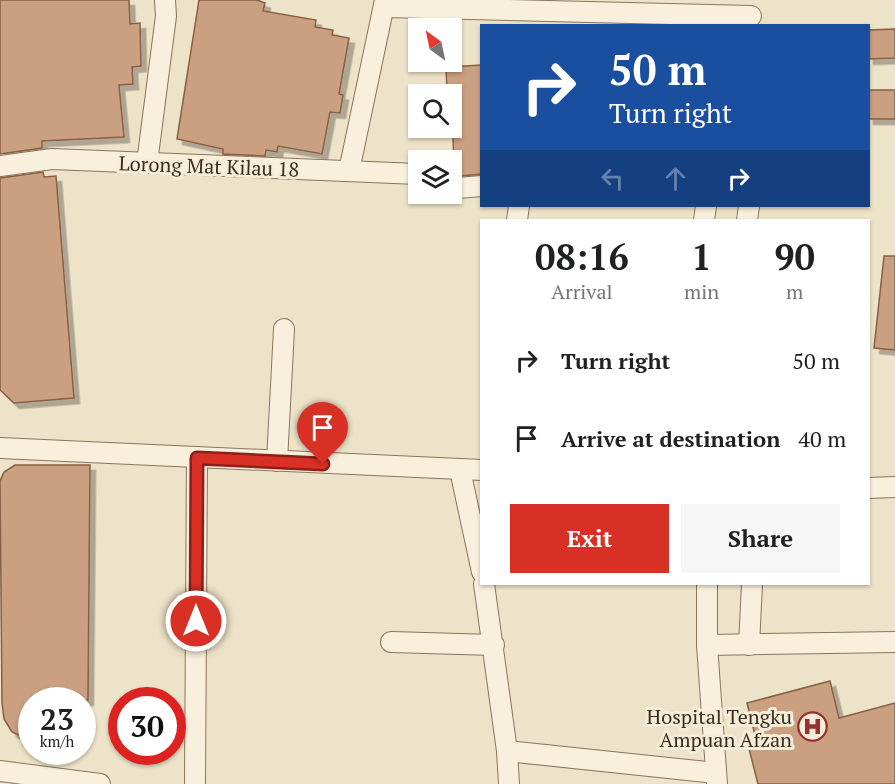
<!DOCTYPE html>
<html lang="en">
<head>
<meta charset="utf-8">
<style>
	:root { --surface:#fff; --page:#f6f6f6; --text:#202124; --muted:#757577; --accent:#d93025 }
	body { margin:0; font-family:"PT Serif",serif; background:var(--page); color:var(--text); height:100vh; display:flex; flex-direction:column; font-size:22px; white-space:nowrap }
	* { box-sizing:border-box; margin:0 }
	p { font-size:20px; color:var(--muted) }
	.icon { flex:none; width:33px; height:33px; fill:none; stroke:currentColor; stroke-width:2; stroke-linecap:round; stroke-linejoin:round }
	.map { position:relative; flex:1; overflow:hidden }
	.details { position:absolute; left:480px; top:219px; width:390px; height:366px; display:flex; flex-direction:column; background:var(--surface); border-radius:0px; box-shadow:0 2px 4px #0004 }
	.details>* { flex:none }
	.top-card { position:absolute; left:480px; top:24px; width:390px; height:183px; border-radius:0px; box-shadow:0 2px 4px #0004; background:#1a4fa0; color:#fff; overflow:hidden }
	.needle { width:39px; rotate:327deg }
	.controls { position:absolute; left:408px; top:18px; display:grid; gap:12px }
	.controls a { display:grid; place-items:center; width:54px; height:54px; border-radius:0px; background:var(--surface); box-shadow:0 2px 4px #0004; font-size:30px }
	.speed { position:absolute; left:18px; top:687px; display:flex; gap:12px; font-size:30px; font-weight:700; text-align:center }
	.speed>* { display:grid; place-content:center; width:78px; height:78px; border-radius:50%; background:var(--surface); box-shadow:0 2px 4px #0004; line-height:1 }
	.speed small { font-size:15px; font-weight:400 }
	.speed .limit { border:9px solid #d22; background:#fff; color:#111 }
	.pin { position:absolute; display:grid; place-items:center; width:51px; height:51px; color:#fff; margin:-62px -26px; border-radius:50% 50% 50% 0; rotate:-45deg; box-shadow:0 0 6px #0007 }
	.pin .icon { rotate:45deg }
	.me { position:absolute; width:66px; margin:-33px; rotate:0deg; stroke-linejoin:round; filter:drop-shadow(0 0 4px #0008) }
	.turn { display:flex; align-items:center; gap:21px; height:126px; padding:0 30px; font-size:27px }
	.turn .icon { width:78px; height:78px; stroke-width:2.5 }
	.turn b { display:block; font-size:42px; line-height:51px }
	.lanes { display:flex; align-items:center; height:57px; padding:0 30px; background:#0003; justify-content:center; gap:30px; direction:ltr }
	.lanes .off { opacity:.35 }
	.eta { display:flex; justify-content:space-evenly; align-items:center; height:102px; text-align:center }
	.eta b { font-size:36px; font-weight:700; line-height:42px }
	.action { display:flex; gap:12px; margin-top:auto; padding:12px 30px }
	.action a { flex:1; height:69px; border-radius:0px; background:var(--accent); color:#fff; font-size:24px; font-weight:700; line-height:69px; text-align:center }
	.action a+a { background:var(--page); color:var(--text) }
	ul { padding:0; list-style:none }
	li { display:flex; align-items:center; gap:18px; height:78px; padding:0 30px }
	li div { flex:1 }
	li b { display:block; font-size:22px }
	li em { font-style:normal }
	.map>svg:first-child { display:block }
	.building { fill:#caa080; stroke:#876044; stroke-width:1.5; filter:url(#shadow) }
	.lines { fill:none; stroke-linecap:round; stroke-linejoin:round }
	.street-casing { stroke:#89755e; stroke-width:22 }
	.street { stroke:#f8f0dc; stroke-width:20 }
	.route-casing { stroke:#8d1f18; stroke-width:15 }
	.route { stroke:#d93025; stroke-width:10 }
	.labels { text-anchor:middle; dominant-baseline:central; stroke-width:6; stroke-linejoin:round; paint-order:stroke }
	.street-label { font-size:20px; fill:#3a2d21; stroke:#f5edd8 }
	.poi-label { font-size:20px; fill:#3a2d21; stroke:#f5edd8; text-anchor:end }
</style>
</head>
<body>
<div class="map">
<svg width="895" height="784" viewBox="0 0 895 784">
	<defs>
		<filter id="shadow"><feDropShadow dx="5.5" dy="5.5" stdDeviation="0" flood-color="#0004"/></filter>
	</defs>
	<rect width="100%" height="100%" fill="#ede3c8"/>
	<g class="building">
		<path d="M0 0H129L130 24 140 23 141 66 132 67 133 84 119 85 124 137 42 141V148L0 154Z"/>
		<path d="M199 0H257L265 3 263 11 316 20 315 27 333 30 332 35 349 38 339 94 343 95 340 113 330 112 322 154 278 146 277 152 266 150 265 156 223 154V149L177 139Z"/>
		<path d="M895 29V58L868 59V30Z"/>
		<path d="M482 65V174L460 176 454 174 452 94H447L446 67Z"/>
		<rect x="868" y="90" width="27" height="29"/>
		<path d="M43 172 44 177 56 176 74 398 14 403 0 390V178Z"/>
		<path d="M884 256H895V350L874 348Z"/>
		<path d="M15 465H90L88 700H32V741L12 732 4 719 2 703 0 481 4 472Z"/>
		<path d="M830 681 839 718 895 703V784H758L747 741 756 739 747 703Z"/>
	</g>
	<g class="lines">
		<defs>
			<g id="street">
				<path d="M384 7 751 16"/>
				<path d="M147 163 166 16 165 0"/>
				<path d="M0 166 52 159 418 174"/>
				<path d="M349 171 385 0"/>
				<path d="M452 185 458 188 482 186"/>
				<path d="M517 220 519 206"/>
				<path d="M704 220 706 206"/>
				<path d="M747 220 749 206"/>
				<path d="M0 448 482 470"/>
				<path d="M277 461 284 329"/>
				<path d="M460 470 482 572"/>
				<path d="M868 488 895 487"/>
				<path d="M484 584 507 751 509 784"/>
				<path d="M707 584V645L717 784"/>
				<path d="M391 642 494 645"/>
				<path d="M707 645 895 642"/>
				<path d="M749 645 752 584"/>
				<path d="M507 751 716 773"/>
				<path d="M0 771 100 784"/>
				<path d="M195 784 197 457"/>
			</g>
		</defs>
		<use href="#street" class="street-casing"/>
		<use href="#street" class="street"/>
	</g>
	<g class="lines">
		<defs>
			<path id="route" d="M196 621 197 458 323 464"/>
		</defs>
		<use href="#route" class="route-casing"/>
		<use href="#route" class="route"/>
	</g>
	<defs>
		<symbol id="hospital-ring" viewBox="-11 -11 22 22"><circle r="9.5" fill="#f5edd8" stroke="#963130" stroke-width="1.5"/><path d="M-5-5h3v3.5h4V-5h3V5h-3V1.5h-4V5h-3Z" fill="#963130"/></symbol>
	</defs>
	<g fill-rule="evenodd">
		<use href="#hospital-ring" x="796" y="710" width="33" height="33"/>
	</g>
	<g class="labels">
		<g class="street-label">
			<text transform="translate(209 166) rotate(2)">Lorong Mat Kilau 18</text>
		</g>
		<g class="poi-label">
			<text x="792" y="716">Hospital Tengku<tspan x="792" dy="23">Ampuan Afzan</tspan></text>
		</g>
	</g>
</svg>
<div class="controls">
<a><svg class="needle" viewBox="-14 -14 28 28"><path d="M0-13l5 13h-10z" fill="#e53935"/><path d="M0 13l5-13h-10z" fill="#757577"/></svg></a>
<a><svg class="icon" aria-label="search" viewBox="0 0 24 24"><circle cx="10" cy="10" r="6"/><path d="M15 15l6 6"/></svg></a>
<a><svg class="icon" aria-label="layers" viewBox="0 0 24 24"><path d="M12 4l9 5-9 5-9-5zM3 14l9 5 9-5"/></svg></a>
</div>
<div class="speed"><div>23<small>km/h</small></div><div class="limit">30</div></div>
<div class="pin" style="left:323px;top:464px;background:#d93025"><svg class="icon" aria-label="arrive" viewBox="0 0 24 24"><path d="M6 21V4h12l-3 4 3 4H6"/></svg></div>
<svg class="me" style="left:196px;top:621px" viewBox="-20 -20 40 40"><circle r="17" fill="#d93025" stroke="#fff" stroke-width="3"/><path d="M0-11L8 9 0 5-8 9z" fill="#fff"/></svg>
<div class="top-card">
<div class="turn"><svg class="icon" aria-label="right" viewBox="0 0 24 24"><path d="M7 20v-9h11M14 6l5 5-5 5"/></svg><div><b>50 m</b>Turn right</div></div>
<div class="lanes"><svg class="icon off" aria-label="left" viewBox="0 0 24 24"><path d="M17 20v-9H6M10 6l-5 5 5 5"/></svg><svg class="icon off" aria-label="ahead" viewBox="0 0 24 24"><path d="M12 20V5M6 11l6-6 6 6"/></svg><svg class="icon" aria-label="right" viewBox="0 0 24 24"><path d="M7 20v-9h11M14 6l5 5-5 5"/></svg></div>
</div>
<section class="details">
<div class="eta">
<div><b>08:16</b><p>Arrival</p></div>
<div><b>1</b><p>min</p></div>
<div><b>90</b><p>m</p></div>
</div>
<ul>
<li><svg class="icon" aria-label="right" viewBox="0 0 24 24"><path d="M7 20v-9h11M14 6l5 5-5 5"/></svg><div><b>Turn right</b></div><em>50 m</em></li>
<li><svg class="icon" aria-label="arrive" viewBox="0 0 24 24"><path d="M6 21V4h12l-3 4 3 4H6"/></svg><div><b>Arrive at destination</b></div><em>40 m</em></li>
</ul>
<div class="action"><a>Exit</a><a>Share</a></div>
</section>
</div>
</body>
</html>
